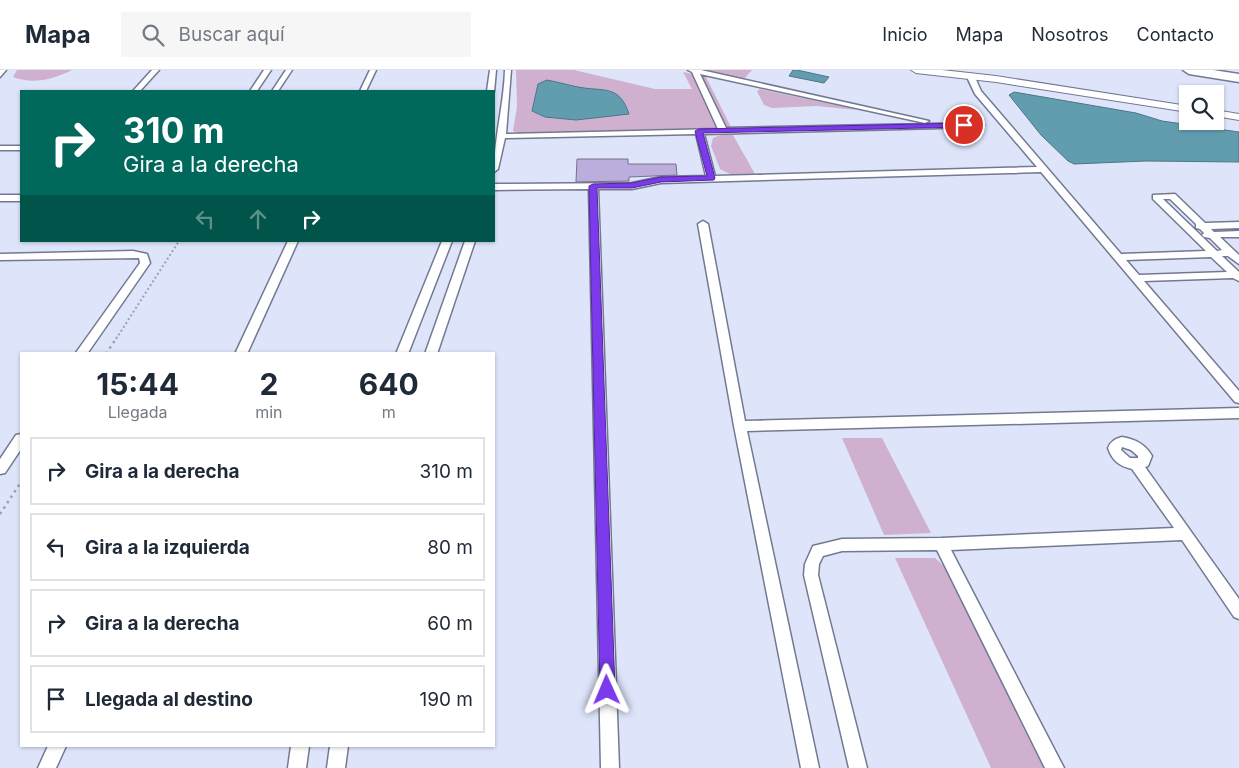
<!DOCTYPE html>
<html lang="es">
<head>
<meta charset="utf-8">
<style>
	:root { --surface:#fff; --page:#f6f6f7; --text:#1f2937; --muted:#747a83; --line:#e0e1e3 }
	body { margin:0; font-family:Inter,sans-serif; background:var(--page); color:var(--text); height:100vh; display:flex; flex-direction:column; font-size:19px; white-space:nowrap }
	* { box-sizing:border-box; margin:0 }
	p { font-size:16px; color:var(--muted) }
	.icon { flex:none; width:28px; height:28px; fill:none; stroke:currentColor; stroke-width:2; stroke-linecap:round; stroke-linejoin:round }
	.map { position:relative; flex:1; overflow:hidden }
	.sheet { position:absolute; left:20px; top:282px; width:475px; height:395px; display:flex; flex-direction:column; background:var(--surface); border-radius:0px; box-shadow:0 1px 4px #0004 }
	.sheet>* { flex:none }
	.hud { position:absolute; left:20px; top:20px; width:475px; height:152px; border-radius:0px; box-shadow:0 1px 4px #0004; background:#00695c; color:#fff; overflow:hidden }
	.fabs { position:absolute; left:1179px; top:15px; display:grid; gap:10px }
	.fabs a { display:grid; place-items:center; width:45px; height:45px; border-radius:0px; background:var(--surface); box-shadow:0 1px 4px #0004; font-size:25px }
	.pin { position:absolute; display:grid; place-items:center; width:42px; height:42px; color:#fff; margin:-21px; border:2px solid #fff; border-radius:50%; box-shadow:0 1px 5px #0007 }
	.me { position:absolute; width:55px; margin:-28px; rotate:359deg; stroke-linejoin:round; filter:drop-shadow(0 0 4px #0008) }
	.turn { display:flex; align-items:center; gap:18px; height:105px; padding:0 20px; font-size:22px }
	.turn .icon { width:65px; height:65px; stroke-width:2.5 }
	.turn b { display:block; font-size:35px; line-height:42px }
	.lanes { display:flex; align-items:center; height:48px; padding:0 20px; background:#0003; justify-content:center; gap:25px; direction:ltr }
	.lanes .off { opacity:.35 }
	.eta { display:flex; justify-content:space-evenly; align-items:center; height:85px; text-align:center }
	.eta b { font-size:30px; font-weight:700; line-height:35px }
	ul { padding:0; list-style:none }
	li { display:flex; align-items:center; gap:15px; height:68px; margin:0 10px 8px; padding:0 10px; border:2px solid var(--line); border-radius:0px }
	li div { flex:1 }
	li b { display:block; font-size:19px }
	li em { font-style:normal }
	header { display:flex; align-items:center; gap:30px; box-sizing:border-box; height:70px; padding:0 25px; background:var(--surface); border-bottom:1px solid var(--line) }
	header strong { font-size:24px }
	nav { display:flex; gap:28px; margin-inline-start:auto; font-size:18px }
	.search { width:350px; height:45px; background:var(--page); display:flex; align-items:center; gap:12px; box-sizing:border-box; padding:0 18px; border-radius:0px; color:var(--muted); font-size:19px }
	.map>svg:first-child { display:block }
	.green { fill:#cfb1cf }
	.water { fill:#629daf; stroke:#4c7686 }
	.building { fill:#bcaedc; stroke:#787089 }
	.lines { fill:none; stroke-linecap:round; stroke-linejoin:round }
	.street-casing { stroke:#727991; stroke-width:3 }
	.secondary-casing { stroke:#727991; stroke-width:2 }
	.highway-casing { stroke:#727991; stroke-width:3 }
	.path-far1 { stroke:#9ca2b4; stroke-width:2; stroke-dasharray:2 2.5; stroke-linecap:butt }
	.path { stroke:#9ca2b4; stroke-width:2.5; stroke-dasharray:2.5 4; stroke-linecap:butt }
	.street { fill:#fff; fill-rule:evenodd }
	.secondary { fill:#fff; fill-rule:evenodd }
	.highway { fill:#fff; fill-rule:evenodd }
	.route { fill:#7c3aed; stroke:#51269a }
</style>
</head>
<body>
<header>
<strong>Mapa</strong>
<div class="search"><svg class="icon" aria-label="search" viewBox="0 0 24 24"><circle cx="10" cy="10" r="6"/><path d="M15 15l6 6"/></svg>Buscar aquí</div>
<nav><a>Inicio</a><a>Mapa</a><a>Nosotros</a><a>Contacto</a></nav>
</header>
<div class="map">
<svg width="1239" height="698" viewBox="0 0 1239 698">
	<rect width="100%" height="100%" fill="#dee5fb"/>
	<g class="green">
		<path d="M17 0H72C54 9 33 15 13 7Z"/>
		<path d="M516 0H574L655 19H692L683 2 706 7 732 59 518 63 513 61 517 37Z"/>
		<path d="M701 0H752L744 9Z"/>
		<path d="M760 19 845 37 857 40 816 36 772 38 764 35 757 21Z"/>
		<path d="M721 65H733L755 104H730L720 99 711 76 713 68Z"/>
		<path d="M842 368H882L931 463 884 465Z"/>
		<path d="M895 488H935L945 497 1047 698H991Z"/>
	</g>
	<g class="water">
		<path d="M793 0H797L829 7 824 13 789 6Z"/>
		<path d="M547 10C558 12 568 15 578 17 604 22 619 14 629 44L576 50 545 47 532 41 538 14Z"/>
		<path d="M1014 22 1136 43 1162 51 1239 62V92L1146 91 1074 94 1068 91 1041 65 1009 25Z"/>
	</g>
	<path class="building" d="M577 89H628V94H676L677 105 629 107V111L576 112Z"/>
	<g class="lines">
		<defs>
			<g id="street">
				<path d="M0 0H6L0 7Z"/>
				<path d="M152 0H159L140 21H133Z"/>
				<path d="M264 0H271L257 21H250Z"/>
				<path d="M286 0H292L278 21H272Z"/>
				<path d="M370 0H376L366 21H360Z"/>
				<path d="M490 0H496L494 22 487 21Z"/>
				<path d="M505 0H511L506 64 718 59 692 2 688 0H701L929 51 925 53 700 4 726 58 980 53 984 55 980 57 704 64 715 106 1037 97 975 24 967 7 974 5 981 21 1121 184 1206 181 1153 129V125L1175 124 1205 153 1239 152V158L1211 159 1214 162 1239 161V167H1220L1239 185V194L1228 186H1222L1239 202V211L1233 208 1144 211 1239 321V333L1235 332 1041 102 661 113 632 119H598L619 698H601L589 119 494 120V114L632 113 661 107 706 106 696 64 505 68 498 99 494 102C494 68 504 34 505 0ZM1163 129H1170L1196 154V158L1200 159 1204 163 1202 165 1204 167 1210 168 1222 180 1217 181ZM1211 187 1227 202 1139 205 1126 190Z"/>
				<rect x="0" y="76" width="21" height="4"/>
				<rect x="0" y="125" width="21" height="6"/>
				<path d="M703 151 708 154 745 351 1239 338V348L747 361 819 698H801L734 356 698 154Z"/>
				<path d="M288 171H298L247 284H235Z"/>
				<path d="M442 171H452L408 284H396Z"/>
				<path d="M465 171H475L437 284H425Z"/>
				<path d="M133 181 147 184 150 193 87 284H75L140 193 139 188 0 190V184Z"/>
				<path d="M21 364V379L5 403 0 404V389L16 365Z"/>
				<path d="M1122 367C1135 369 1145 374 1152 386L1148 396 1145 397 1239 529V549L1234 547 1182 470 951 480 1064 698H1045L937 480 842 481 823 486 819 494 818 505 867 698H849L804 505 805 494 813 476 842 469 941 468 1174 458 1132 399C1119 396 1112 390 1108 378 1111 371 1115 369 1122 367ZM1122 377 1131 380 1138 386V388H1130L1121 380Z"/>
				<path d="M48 676H66L56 698H38Z"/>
				<path d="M291 676H309L306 698H288Z"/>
				<path d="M330 676H348L345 698H327Z"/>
			</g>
			<g id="secondary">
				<path d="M911 0H942L996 6 1188 36V42L996 12 916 3Z"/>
				<path d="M1215 40 1239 44V50L1215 46Z"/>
			</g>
			<path id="highway" d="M1183 0H1213L1239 4V12L1189 4Z"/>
		</defs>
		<use href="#street" class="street-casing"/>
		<use href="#secondary" class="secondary-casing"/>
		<use href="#highway" class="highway-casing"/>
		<path class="path-far1" d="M116 269 179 171"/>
		<g class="path">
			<path d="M106 284 117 267"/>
			<path d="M0 444 21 412"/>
		</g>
		<use href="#street" class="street"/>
		<use href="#secondary" class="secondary"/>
		<use href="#highway" class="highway"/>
	</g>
	<path class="route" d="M964 53 966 54V57L703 63 715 108 714 110 661 112 632 118H597L615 620 613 626 607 628 602 626 600 620 589 116 593 114 632 113 661 107 707 106 695 61 699 59Z"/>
</svg>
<div class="fabs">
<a><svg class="icon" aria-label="search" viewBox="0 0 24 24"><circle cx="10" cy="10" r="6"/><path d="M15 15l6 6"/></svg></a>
</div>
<div class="pin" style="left:964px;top:55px;background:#d93025"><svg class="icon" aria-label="arrive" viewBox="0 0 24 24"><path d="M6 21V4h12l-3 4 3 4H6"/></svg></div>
<svg class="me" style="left:607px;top:620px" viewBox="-20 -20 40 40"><path d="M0-17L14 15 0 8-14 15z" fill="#7c3aed" stroke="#fff" stroke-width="4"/></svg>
<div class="hud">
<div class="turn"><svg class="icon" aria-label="right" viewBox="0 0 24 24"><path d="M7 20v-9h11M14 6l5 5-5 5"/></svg><div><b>310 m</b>Gira a la derecha</div></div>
<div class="lanes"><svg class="icon off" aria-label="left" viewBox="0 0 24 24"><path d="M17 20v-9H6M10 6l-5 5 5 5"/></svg><svg class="icon off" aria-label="ahead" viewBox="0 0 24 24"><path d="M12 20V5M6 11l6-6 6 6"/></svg><svg class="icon" aria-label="right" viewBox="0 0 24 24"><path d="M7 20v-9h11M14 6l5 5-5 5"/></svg></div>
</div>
<section class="sheet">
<div class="eta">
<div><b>15:44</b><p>Llegada</p></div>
<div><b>2</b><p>min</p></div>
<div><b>640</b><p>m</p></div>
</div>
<ul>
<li><svg class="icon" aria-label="right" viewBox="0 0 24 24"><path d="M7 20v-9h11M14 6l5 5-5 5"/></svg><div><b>Gira a la derecha</b></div><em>310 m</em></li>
<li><svg class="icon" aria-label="left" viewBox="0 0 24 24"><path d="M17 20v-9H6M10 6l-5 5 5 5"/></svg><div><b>Gira a la izquierda</b></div><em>80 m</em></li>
<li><svg class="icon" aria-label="right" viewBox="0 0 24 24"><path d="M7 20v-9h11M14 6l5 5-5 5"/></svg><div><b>Gira a la derecha</b></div><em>60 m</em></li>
<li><svg class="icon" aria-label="arrive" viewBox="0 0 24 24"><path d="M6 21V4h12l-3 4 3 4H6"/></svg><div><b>Llegada al destino</b></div><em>190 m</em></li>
</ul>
</section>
</div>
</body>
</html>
